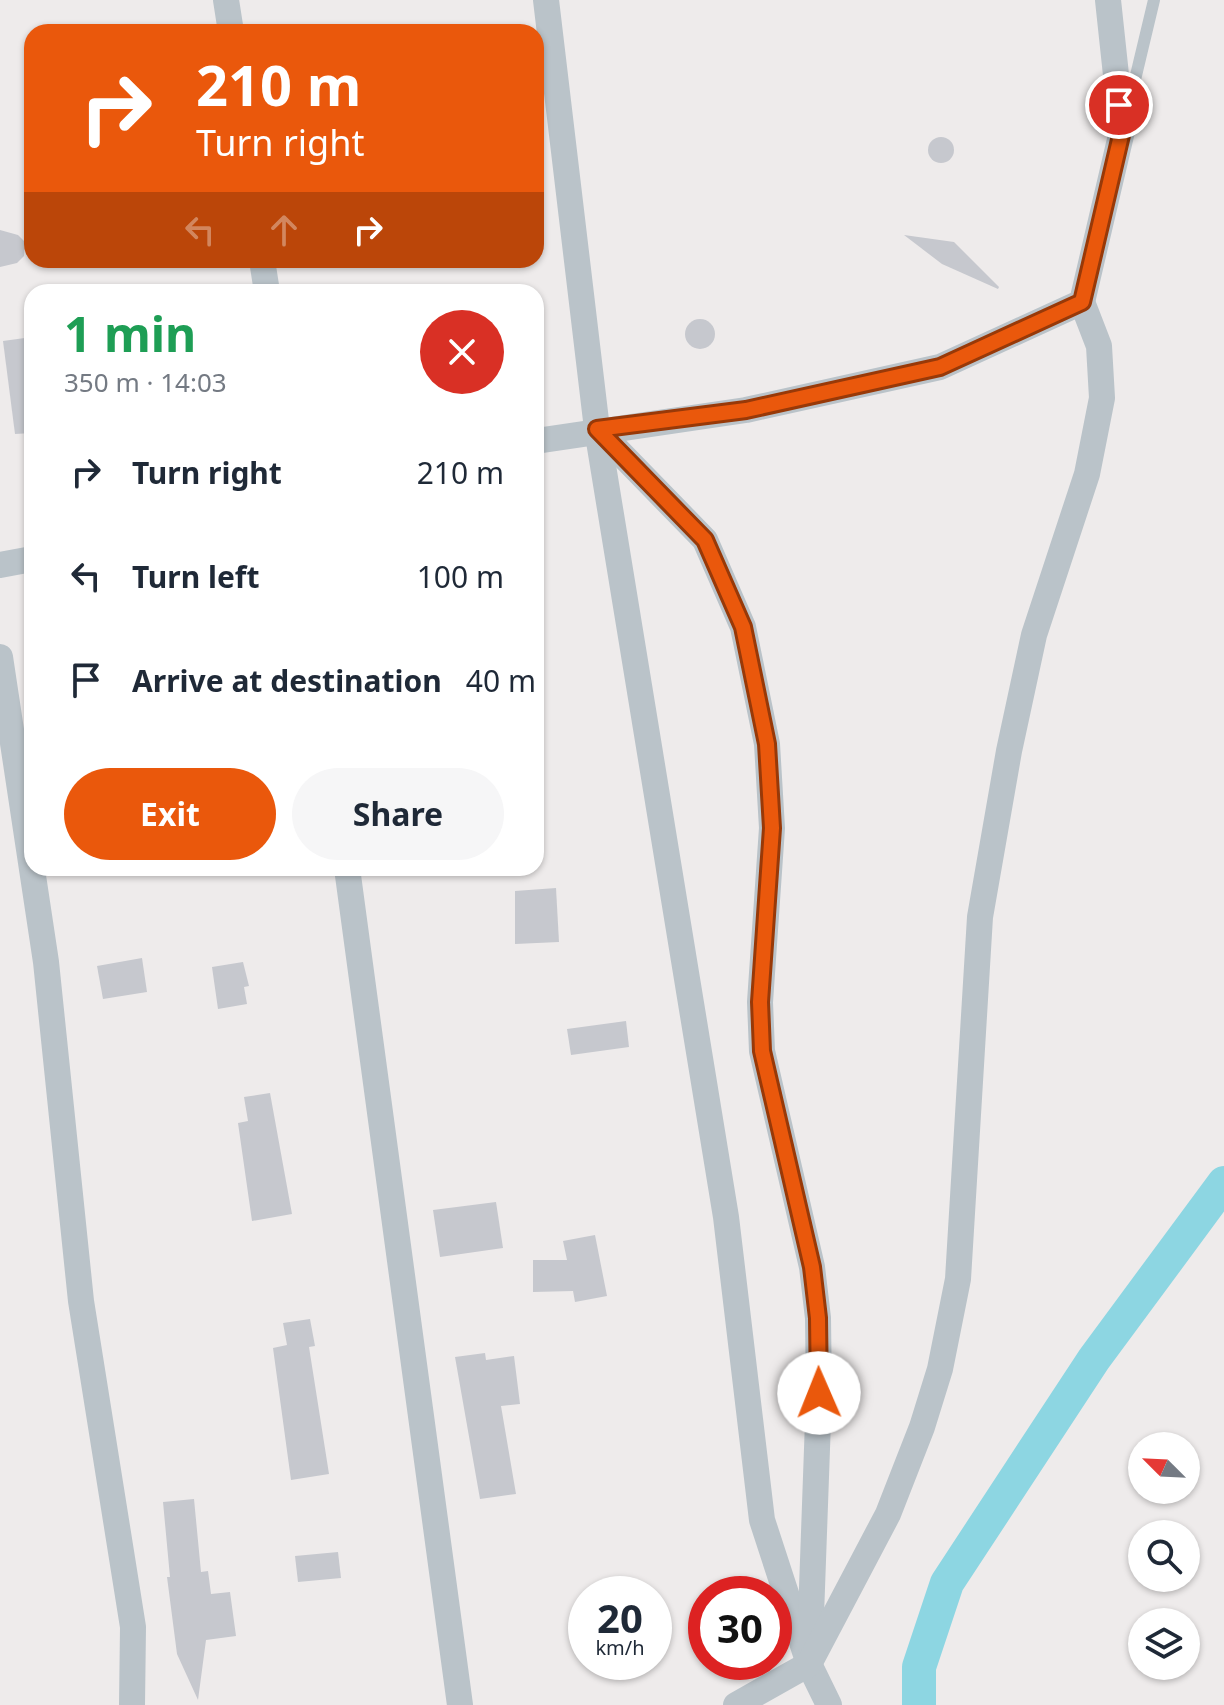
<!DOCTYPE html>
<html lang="en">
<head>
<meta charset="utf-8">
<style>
	:root { --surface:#fff; --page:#f6f6f7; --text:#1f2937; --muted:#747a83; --accent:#ea580c }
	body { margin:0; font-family:"Noto Sans",sans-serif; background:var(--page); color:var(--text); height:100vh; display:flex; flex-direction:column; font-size:30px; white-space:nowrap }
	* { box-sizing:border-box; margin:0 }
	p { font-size:26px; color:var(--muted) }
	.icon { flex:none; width:44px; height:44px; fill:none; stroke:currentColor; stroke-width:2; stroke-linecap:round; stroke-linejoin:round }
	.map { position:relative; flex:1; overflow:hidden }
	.sheet { position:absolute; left:24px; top:284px; width:520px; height:592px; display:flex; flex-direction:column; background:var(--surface); border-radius:24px; box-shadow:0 2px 6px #0004 }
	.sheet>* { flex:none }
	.guide { position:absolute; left:24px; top:24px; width:520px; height:244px; border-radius:24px; box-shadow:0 2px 6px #0004; background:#ea580c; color:#fff; overflow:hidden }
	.needle { width:52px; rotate:294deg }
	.controls { position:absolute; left:1128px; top:1432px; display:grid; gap:16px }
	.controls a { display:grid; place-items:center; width:72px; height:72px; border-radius:50%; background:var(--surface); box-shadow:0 2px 6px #0004; font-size:40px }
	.speed { position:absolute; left:568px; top:1576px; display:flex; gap:16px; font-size:40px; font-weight:700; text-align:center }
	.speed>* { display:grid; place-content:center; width:104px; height:104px; border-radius:50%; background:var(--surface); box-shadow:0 2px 6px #0004; line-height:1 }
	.speed small { font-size:20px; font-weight:400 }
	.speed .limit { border:12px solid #d22; background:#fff; color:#111 }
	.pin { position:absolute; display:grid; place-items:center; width:68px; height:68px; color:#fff; margin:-34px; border:4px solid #fff; border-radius:50%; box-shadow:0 2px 8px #0007 }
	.me { position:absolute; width:88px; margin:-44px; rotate:359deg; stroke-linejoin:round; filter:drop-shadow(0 0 6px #0008) }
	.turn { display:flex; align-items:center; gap:28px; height:168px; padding:0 40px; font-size:36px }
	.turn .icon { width:104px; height:104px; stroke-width:2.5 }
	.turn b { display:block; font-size:56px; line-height:68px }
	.lanes { display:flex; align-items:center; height:76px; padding:0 40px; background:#0003; justify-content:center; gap:40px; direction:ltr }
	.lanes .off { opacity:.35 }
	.round { display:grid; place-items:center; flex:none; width:84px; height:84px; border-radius:42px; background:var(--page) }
	.overview { display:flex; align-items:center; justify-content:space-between; height:136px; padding:0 40px }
	h1 { font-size:48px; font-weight:700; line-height:60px; color:#1e9e55 }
	.action { display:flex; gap:16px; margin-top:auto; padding:16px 40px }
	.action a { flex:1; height:92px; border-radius:48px; background:var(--accent); color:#fff; font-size:32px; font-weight:700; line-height:92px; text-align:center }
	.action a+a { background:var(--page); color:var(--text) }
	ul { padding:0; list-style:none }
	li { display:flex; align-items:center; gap:24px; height:104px; padding:0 40px }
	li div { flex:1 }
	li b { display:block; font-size:30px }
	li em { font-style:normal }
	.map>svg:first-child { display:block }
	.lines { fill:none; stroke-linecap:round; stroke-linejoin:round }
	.canal { stroke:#8dd6e2; stroke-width:34 }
	.building { fill:#c6c8ce }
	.lane { stroke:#bac3c9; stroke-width:12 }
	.street { stroke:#bac3c9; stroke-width:26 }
	.route-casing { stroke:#983908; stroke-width:20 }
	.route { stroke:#ea580c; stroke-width:14 }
</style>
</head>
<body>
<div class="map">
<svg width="1224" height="1705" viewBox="0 0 1224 1705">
	<rect width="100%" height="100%" fill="#eeebeb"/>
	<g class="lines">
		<path class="canal" d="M919 1705V1667L947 1583 1094 1359 1224 1183"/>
	</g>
	<g class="building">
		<circle cx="941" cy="150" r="13"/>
		<path d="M0 230 18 235 25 242 24 256 17 263 0 267Z"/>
		<path d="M904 235 954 242 999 287 998 289 942 264Z"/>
		<circle cx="700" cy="334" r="15"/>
		<path d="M32 337V433L15 434 3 341Z"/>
		<path d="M556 888 559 942 515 944V891Z"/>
		<path d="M142 958 147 992 103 999 97 966Z"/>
		<path d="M243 962 249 986 244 987 247 1004 218 1009 212 967Z"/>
		<path d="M626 1021 629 1047 571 1055 567 1029Z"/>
		<path d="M270 1093 292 1214 252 1221 238 1123 248 1121 244 1097Z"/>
		<path d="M496 1202 503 1248 440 1257 433 1210Z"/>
		<path d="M595 1235 607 1296 575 1302 573 1291 533 1292V1260H567L563 1241Z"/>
		<path d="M310 1319 315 1346 309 1347 329 1474 291 1480 273 1348 287 1345 283 1323Z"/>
		<path d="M485 1353 486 1360 514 1356 520 1404 501 1406 516 1494 480 1499 455 1357Z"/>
		<path d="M194 1499 201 1572 208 1571 211 1594 230 1592 236 1636 206 1640 198 1700 177 1654 167 1577H170L163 1502Z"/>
		<path d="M338 1552 341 1578 298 1582 295 1556Z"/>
	</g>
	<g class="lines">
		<path class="lane" d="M1128 109 1154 0"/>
		<g class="street">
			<path d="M226 0 231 32"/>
			<path d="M546 0 597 429 726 1217 762 1520 809 1664 829 1705"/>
			<path d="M262 260 267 292"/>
			<path d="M597 429 705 540 743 627 767 744 772 828 760 1002 762 1051 812 1267 818 1318 819 1393 810 1644"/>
			<path d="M536 441 746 410 940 367 1082 302 1122 131 1108 0"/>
			<path d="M0 565 32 559"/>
			<path d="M0 657 46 962 81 1301 133 1627 132 1705"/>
			<path d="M347 868 460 1705"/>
			<path d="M736 1705 809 1664 888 1514 922 1427 940 1369 958 1279 980 917 1009 751 1034 635 1087 474 1102 398 1099 346 1082 302"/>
		</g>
	</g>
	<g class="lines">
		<defs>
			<path id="route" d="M819 1393 818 1318 812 1267 762 1051 760 1002 772 828 767 744 743 627 705 540 597 429 746 410 940 367 1082 302 1122 131 1119 105"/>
		</defs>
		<use href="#route" class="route-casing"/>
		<use href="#route" class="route"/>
	</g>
</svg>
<div class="controls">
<a><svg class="needle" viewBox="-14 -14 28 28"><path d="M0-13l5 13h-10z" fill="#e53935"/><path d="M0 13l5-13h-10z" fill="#747a83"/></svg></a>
<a><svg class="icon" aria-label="search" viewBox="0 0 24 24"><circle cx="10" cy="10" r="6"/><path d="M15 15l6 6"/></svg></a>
<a><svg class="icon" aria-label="layers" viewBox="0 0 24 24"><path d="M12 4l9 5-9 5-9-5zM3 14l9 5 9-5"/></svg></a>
</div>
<div class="speed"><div>20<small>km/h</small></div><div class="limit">30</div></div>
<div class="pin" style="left:1119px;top:105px;background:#d93025"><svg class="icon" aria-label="arrive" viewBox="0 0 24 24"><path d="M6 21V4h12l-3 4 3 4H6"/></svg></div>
<svg class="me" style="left:819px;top:1393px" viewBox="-20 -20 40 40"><circle r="19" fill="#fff"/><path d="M0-13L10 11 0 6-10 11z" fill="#ea580c"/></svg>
<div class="guide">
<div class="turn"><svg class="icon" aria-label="right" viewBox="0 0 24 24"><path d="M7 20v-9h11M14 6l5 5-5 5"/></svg><div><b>210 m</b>Turn right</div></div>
<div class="lanes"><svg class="icon off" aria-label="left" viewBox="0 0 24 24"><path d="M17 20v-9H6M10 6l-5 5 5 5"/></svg><svg class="icon off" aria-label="ahead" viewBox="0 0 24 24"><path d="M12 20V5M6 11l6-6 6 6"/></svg><svg class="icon" aria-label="right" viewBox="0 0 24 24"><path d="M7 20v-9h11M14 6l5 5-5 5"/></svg></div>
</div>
<section class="sheet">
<div class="overview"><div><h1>1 min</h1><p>350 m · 14:03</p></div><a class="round" style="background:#d93025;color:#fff"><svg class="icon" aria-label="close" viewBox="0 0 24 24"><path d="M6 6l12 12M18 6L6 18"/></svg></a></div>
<ul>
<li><svg class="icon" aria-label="right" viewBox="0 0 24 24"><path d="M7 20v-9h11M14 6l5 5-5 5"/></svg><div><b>Turn right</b></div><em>210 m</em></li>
<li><svg class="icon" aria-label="left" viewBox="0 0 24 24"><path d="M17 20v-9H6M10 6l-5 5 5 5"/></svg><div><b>Turn left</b></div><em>100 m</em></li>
<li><svg class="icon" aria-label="arrive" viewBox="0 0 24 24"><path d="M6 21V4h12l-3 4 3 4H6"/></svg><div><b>Arrive at destination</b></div><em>40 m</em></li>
</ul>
<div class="action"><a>Exit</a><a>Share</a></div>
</section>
</div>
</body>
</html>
